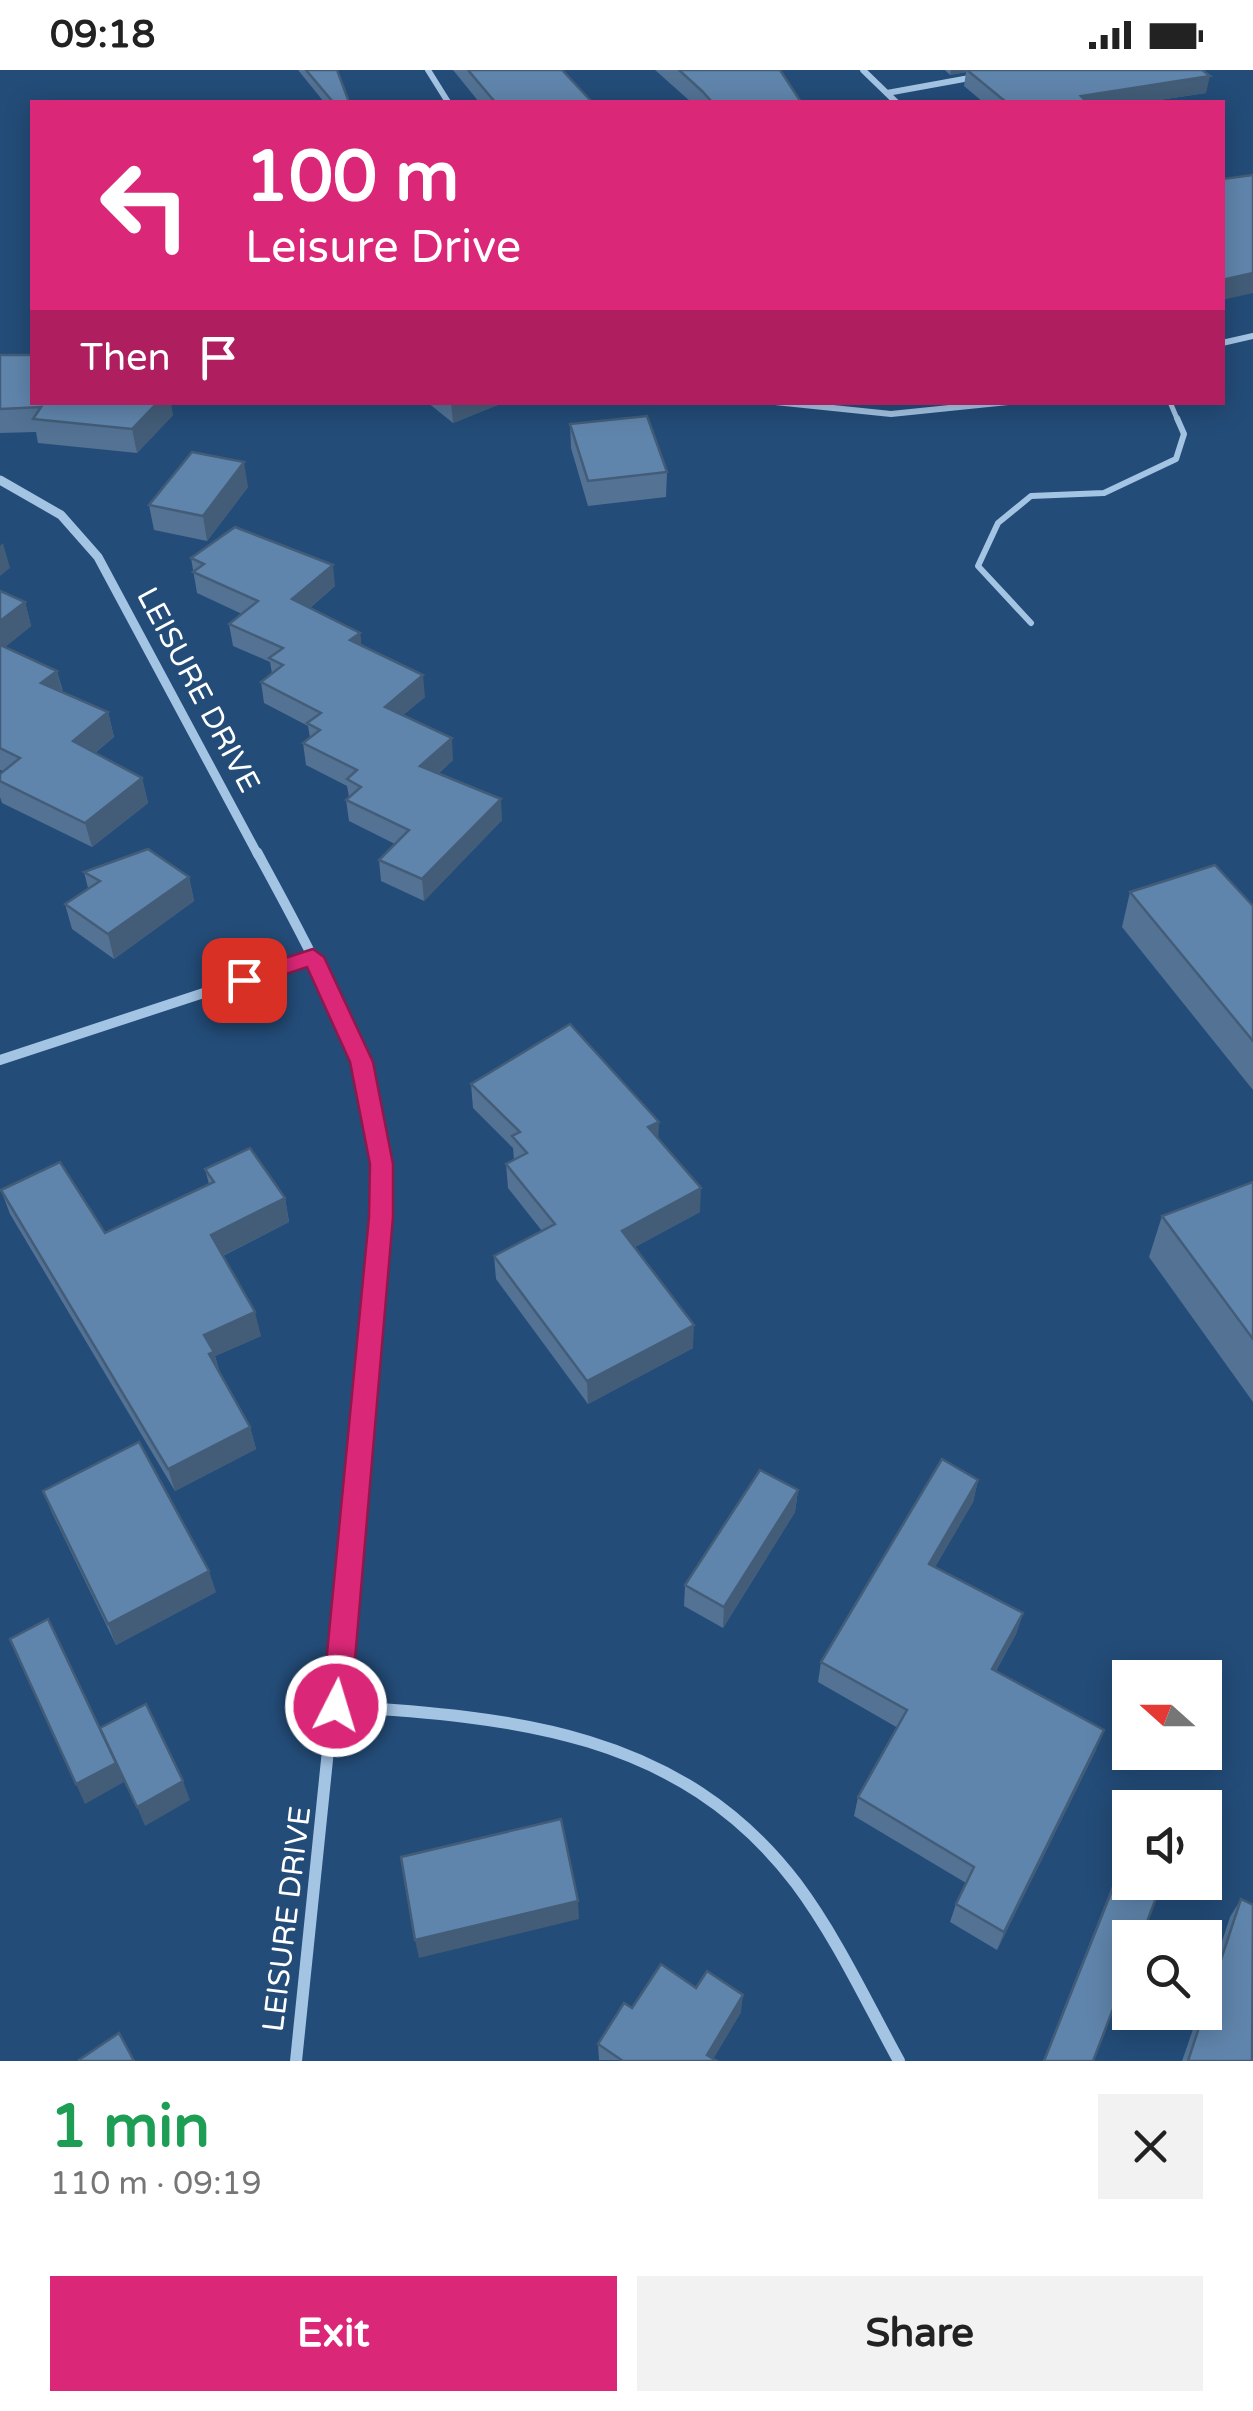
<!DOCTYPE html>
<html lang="en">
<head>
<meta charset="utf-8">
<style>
	:root { --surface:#fff; --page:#f2f2f2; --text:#222; --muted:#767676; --accent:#db2777 }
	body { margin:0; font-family:"Varela Round",sans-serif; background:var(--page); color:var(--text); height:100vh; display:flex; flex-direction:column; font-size:38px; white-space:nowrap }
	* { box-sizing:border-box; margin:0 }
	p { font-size:32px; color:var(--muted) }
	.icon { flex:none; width:55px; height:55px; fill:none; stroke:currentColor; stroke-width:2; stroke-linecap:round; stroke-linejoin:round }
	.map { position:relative; height:1991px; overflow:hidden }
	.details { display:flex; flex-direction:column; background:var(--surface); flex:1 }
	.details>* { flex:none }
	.banner { position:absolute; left:30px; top:30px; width:1195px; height:305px; border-radius:0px; box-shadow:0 5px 25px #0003; background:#db2777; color:#fff; overflow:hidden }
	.needle { width:65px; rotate:291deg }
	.fabs { position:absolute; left:1112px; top:1590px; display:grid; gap:20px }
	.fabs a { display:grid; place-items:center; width:110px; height:110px; border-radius:0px; background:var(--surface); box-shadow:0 5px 25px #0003; font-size:50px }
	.pin { position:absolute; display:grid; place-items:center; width:85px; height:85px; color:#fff; margin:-42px; border-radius:20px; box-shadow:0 5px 15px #0006 }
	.me { position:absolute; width:110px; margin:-55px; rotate:5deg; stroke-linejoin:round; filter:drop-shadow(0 0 8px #0008) }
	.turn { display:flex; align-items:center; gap:35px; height:210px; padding:0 50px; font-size:45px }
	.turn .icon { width:130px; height:130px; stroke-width:2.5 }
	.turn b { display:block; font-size:70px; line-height:85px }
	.then { display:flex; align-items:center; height:95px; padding:0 50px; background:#0003; gap:20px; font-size:38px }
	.round { display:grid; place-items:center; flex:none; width:105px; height:105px; border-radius:0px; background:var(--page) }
	.headline { display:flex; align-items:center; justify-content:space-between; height:170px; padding:0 50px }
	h1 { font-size:60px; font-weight:700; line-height:75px; color:#1e9e55 }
	.button { display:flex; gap:20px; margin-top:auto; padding:20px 50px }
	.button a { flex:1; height:115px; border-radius:0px; background:var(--accent); color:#fff; font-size:40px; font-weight:700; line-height:115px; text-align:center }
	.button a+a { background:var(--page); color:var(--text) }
	.status { display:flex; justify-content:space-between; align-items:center; height:70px; padding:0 50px; background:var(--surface); direction:ltr }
	.status svg { height:28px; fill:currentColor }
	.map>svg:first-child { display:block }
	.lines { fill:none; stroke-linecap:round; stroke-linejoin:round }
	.service-far1 { stroke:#a4c4e4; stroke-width:5 }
	.service { stroke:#a4c4e4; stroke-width:6 }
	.minor-far3 { stroke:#a4c4e4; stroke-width:6 }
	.minor-far2 { stroke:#a4c4e4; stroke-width:9 }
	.minor-far1 { stroke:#a4c4e4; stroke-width:10 }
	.minor { stroke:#a4c4e4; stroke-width:12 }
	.wall { fill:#537294 }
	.shaded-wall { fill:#435d78 }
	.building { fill:#6085ac; stroke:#435d78; stroke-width:2.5 }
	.route { fill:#db2777; stroke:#8e194d; stroke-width:2.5 }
	.labels { text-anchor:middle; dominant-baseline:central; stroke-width:8; stroke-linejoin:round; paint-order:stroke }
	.street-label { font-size:30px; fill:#fff; stroke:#234c78 }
</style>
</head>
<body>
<div class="status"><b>09:18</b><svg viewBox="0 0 49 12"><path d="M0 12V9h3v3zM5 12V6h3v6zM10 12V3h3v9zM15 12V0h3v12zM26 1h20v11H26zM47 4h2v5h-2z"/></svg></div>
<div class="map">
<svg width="1253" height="1991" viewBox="0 0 1253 1991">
	<rect width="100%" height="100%" fill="#234c78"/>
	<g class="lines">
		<path class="service-far1" d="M1170 332 1178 351"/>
		<path class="service" d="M1031 553 978 496 998 453 1031 426 1104 423 1176 389 1184 364 1177 348"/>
		<g class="minor-far3">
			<path d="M428 0 448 32"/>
			<path d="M863 0 896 32"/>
			<path d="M887 23 975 7"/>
			<path d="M1222 273 1253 266"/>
			<path d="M775 332 891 344 1008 332"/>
		</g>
		<path class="minor-far2" d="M0 410 61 445 98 487 258 785"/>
		<g class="minor-far1">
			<path d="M257 782C319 896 385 1013 381 1148 379 1206 370 1265 365 1323"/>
			<path d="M0 990 313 887"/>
		</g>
		<g class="minor">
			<path d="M336 1636C512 1647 680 1661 796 1813 837 1868 866 1931 899 1991"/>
			<path d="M296 1991 365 1321"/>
		</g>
	</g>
	<g class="wall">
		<path d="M298 0H337L349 32H324Z"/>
		<path d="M453 0H562L592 32H479Z"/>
		<path d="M655 0H780L801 32H691Z"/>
		<path d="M945 0H1202L1206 23 1146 32H983L964 16 966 2 950 5Z"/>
		<path d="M0 285 173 345 137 383 38 373 36 362 0 363Z"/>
		<path d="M427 332H505L453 353Z"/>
		<path d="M570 354 667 402 666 427 588 436 571 378Z"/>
		<path d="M248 417 207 471 154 460 149 435Z"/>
		<path d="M191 488 335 516 310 538 360 563 361 576 425 627 403 645 453 690 439 703 502 750 424 831 381 811 379 790 395 774 349 751 346 730 349 727 347 716 306 695 303 673 310 668 308 656 264 633 261 612 272 604 270 592 233 576 229 554 242 544 197 523Z"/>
		<path d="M0 521 25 532 31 556 5 577 57 601 63 622 108 642 114 667 95 683 142 708 148 733 92 777 2 733 0 727V704L3 701 0 700Z"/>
		<path d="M84 802 189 807 194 831 114 889 72 859 65 834 88 818Z"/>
		<path d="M1130 822 1253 836V1020L1122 857Z"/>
		<path d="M471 1014 658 1069 700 1142 635 1177 693 1278 588 1334 496 1209 494 1186 542 1161 508 1118 506 1094 514 1090 513 1078 473 1038Z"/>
		<path d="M205 1099 285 1128 289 1152 223 1186 261 1266 215 1286 220 1303 250 1357 256 1379 175 1421 10 1144 1 1120 105 1163 209 1114Z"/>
		<path d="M1253 1112V1332L1149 1187 1162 1146Z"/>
		<path d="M978 1410 973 1432 935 1497 1023 1543 1016 1564 996 1601 1096 1680 997 1880 950 1852 956 1834 966 1813 854 1746 858 1727 898 1658 818 1612 821 1592Z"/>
		<path d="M798 1420 795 1442 723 1558 684 1536 685 1515Z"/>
		<path d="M43 1421 216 1522 116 1575 52 1443Z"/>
		<path d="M1130 1774 1093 1991H1043L1123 1789Z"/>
		<path d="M1241 1829 1252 1991H1182L1199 1942H1205V1923L1230 1847Z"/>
		<path d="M696 1918 741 1942 713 1989 717 1991 599 1990 598 1974 632 1938Z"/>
	</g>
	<g class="shaded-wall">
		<path d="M951 0H966V2L950 5Z"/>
		<path d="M1210 6 1206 23 1146 32H1076L1081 26Z"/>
		<path d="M1253 203V223L1222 230V210Z"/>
		<path d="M158 332H171L173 345 137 383 132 359Z"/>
		<path d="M451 332H505L453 353Z"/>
		<path d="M244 392 248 417 207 471 203 446Z"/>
		<path d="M3 473 10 498 0 506V476Z"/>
		<path d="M333 495 335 516 295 551 292 529Z"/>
		<path d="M25 532 31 556 0 581V551Z"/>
		<path d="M360 563 362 584 350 570Z"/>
		<path d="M57 601 63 625 41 613Z"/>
		<path d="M423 605 425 627 388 658 385 637Z"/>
		<path d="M108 642 114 667 79 696 73 671Z"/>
		<path d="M452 668 453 690 422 717 420 696Z"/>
		<path d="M142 708 148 733 92 777 85 753Z"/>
		<path d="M501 729 502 750 424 831 422 809Z"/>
		<path d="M189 807 194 831 114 889 108 864Z"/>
		<path d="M659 1052 658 1076 648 1057Z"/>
		<path d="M701 1118 700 1142 622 1184V1161Z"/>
		<path d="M285 1128 289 1152 216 1189 211 1165Z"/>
		<path d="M255 1242 261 1266 215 1286 220 1305 215 1308 204 1265Z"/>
		<path d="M694 1255 693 1278 588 1334 587 1311Z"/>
		<path d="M250 1357 256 1379 175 1421 168 1399Z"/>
		<path d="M978 1410 973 1432 924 1516 929 1494Z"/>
		<path d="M798 1420 795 1442 723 1558 724 1537Z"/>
		<path d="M209 1501 216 1522 116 1575 108 1554Z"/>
		<path d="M1023 1543 1016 1564 986 1619 992 1599Z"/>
		<path d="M1104 1660 1096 1680 997 1880 1004 1862Z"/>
		<path d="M116 1693 124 1712 85 1734 76 1714Z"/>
		<path d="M183 1711 190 1730 145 1756 137 1737Z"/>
		<path d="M578 1831 579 1849 419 1888 415 1870Z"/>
		<path d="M743 1925 741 1942 712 1991 707 1985Z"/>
	</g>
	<g class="building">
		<path d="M306 0H337L349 32H333Z"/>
		<path d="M468 0H562L592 32H495Z"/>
		<path d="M679 0H780L801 32H712L702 21Z"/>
		<path d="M967 0H1202L1210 6 1081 26 1086 31 1076 32H1006Z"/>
		<path d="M1253 105V203L1222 210V109Z"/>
		<path d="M0 285H32V332H158L132 359 33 349 41 337 0 339Z"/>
		<path d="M647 346 667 402 588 411 570 354Z"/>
		<path d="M192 382 244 392 203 446 149 435Z"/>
		<path d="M235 457 333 495 292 529 360 563 350 570 423 605 385 637 452 668 420 696 501 729 422 809 379 790 409 760 346 730 361 717 347 709 357 700 303 673 320 660 307 653 321 643 261 612 283 595 269 588 283 578 229 554 258 531 193 502 204 494 191 488Z"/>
		<path d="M0 521 25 532 0 551Z"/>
		<path d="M0 575 57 601 41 613 108 642 73 671 142 708 85 753 0 711V704L20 688 0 678Z"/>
		<path d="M148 779 189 807 108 864 65 834 100 811 84 802Z"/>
		<path d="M1215 795 1253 836V971L1130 822Z"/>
		<path d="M570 954 659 1052 648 1057 701 1118 622 1161 694 1255 587 1311 494 1186 555 1154 506 1094 527 1083 512 1066 520 1062 471 1014Z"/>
		<path d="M250 1078 285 1128 211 1165 255 1242 204 1265 214 1282 209 1284 250 1357 168 1399 1 1120 60 1092 105 1163 214 1112 205 1099Z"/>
		<path d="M1253 1112V1269L1162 1146Z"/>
		<path d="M139 1372 209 1501 108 1554 43 1421Z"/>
		<path d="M942 1389 978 1410 929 1494 1023 1543 992 1599 1104 1660 1004 1862 956 1834 974 1797 858 1727 907 1640 821 1592Z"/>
		<path d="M760 1400 798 1420 724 1537 685 1515Z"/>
		<path d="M48 1549 116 1693 76 1714 10 1569Z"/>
		<path d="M146 1634 183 1711 137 1737 100 1658Z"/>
		<path d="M561 1749 578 1831 415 1870 401 1787Z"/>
		<path d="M1130 1775V1812H1162L1141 1868H1130V1895L1093 1991H1044Z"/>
		<path d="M1241 1829 1253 1835 1252 1991H1188L1204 1942H1205V1938Z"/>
		<path d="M661 1894 696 1918 707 1901 743 1925 707 1985 717 1991H623L598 1974 624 1933 632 1938Z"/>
		<path d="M119 1963 134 1991H80L79 1990Z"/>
	</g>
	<path class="route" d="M313 879 324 887 373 992 393 1094V1147L351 1636 347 1646 336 1650 326 1646 322 1636 369 1147 370 1094 350 992 307 897 244 918 233 910 236 904Z"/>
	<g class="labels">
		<g class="street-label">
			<text transform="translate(198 620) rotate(62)">LEISURE DRIVE</text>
			<text transform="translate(287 1849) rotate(-83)">LEISURE DRIVE</text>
		</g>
	</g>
</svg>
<div class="fabs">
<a><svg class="needle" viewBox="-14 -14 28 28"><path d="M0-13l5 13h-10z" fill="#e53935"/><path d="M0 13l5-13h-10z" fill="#767676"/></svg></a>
<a><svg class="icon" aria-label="sound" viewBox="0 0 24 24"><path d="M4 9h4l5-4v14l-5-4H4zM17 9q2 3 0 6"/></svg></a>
<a><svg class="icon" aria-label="search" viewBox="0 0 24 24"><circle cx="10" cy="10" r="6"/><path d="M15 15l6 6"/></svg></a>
</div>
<div class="pin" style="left:244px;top:910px;background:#d93025"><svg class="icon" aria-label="arrive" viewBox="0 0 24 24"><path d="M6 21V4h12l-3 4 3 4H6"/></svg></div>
<svg class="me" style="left:336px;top:1636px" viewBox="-20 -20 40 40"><circle r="17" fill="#db2777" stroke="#fff" stroke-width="3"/><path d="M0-11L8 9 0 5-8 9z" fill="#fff"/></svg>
<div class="banner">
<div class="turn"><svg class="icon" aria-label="left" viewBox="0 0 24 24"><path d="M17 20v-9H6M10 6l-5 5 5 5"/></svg><div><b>100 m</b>Leisure Drive</div></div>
<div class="then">Then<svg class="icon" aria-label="arrive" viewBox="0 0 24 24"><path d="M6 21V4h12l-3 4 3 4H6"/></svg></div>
</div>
</div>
<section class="details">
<div class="headline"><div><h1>1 min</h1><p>110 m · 09:19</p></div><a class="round"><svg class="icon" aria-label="close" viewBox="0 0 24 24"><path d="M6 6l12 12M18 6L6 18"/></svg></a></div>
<div class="button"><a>Exit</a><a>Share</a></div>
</section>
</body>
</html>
